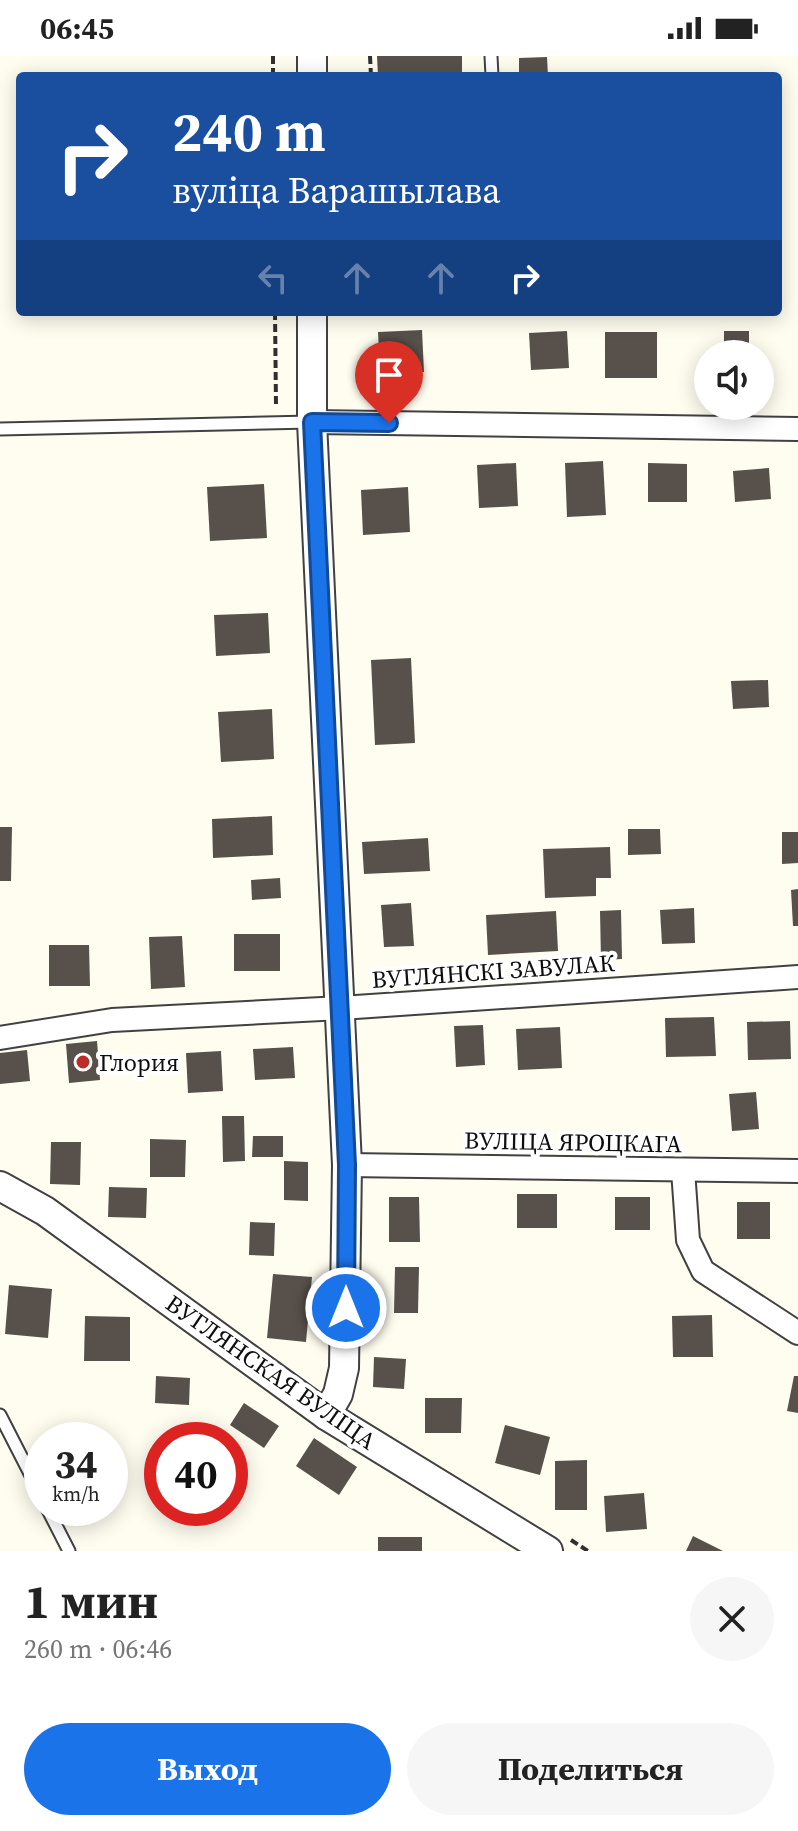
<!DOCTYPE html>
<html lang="ru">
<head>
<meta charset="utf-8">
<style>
	:root { --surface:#fff; --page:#f6f6f6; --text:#222; --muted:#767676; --accent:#1a73e8 }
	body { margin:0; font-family:"Source Serif 4",serif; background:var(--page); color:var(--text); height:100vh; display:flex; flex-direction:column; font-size:30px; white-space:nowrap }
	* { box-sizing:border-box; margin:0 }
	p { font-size:26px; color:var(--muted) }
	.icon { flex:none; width:44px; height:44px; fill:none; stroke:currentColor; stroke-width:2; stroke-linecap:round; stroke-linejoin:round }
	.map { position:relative; height:1495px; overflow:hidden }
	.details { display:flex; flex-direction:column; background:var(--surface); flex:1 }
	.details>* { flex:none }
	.hud { position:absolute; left:16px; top:16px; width:766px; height:244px; border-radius:8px; box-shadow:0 4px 20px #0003; background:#1a4fa0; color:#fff; overflow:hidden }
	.controls { position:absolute; left:694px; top:284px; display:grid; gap:16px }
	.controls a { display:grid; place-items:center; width:80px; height:80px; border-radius:50%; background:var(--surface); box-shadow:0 4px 20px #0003; font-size:40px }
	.speed { position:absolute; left:24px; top:1366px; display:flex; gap:16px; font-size:40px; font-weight:700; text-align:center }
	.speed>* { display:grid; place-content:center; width:104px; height:104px; border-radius:50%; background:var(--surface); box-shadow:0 4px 20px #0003; line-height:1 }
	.speed small { font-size:20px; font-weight:400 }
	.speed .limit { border:12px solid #d22; background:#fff; color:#111 }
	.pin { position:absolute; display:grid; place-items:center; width:68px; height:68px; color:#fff; margin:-82px -34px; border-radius:50% 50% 50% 0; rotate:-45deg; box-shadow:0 0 8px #0007 }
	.pin .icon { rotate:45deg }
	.me { position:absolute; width:88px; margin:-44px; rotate:0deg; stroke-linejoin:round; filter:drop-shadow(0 0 6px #0008) }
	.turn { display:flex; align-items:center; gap:28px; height:168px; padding:0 24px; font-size:36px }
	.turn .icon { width:104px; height:104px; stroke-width:2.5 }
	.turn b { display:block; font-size:56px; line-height:68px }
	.lanes { display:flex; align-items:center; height:76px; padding:0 24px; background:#0003; justify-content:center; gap:40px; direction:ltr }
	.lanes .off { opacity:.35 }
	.round { display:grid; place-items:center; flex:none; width:84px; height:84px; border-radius:42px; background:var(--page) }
	.summary { display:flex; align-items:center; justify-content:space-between; height:136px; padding:0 24px }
	h1 { font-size:48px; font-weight:700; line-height:60px }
	.action { display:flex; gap:16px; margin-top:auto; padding:16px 24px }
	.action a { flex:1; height:92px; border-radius:48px; background:var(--accent); color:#fff; font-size:32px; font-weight:700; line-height:92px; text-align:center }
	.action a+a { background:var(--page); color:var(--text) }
	.status { display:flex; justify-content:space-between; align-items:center; height:56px; padding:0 40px; background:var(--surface); direction:ltr }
	.status svg { height:22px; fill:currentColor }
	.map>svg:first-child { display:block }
	.building { fill:#57504b }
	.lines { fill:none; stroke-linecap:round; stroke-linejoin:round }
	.service-casing { stroke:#414141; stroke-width:15 }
	.minor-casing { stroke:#414141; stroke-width:26 }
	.tertiary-casing { stroke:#414141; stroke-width:32 }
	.path { stroke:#303030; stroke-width:4; stroke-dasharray:8 4; stroke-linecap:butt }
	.service { stroke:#fff; stroke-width:11 }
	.minor { stroke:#fff; stroke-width:22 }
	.tertiary { stroke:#fff; stroke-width:28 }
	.route-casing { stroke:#114b97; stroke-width:20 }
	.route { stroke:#1a73e8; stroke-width:14 }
	.poi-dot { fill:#bc2c28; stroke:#fff; stroke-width:3 }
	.labels { text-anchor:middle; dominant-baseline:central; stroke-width:8; stroke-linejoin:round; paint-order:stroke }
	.street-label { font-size:24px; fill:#0e0e0e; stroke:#fff }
	.poi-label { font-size:24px; fill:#0e0e0e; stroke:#fff; text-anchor:start }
</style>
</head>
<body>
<div class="status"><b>06:45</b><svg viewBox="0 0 49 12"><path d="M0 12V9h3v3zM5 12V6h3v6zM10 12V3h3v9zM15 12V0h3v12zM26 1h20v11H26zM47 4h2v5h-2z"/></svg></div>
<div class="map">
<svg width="798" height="1495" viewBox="0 0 798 1495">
	<rect width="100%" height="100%" fill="#fffdf0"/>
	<g class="building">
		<path d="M377 0H462V20H378Z"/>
		<path d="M547 1 548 20H519V2Z"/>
		<path d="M422 274 424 316 380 318 378 276Z"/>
		<path d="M567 275 569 312 531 314 529 277Z"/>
		<rect x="724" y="275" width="25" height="23"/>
		<rect x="605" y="276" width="52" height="46"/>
		<path d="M603 405 606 459 567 461 565 407Z"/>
		<path d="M516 407 518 450 479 452 477 409Z"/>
		<path d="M648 407 687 408V446H648Z"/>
		<path d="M769 412 771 443 735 446 733 415Z"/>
		<path d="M264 428 267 482 210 485 207 431Z"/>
		<path d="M408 431 410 476 363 479 361 434Z"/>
		<path d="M268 557 270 597 216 600 214 559Z"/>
		<path d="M411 602 415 687 375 689 371 604Z"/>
		<path d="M768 624 769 651 733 653 731 625Z"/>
		<path d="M272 653 274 703 221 706 218 656Z"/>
		<path d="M272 760 273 799 213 802 212 763Z"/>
		<path d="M0 771H12L11 825H0Z"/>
		<path d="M628 773H660L661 798 628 799Z"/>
		<path d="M782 776H798V807L782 808Z"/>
		<path d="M428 782 430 815 364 818 362 786Z"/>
		<path d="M610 791 611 822H596V840L545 842 543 793Z"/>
		<path d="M280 822 281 842 252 844 251 824Z"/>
		<path d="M798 833V870H793L791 834Z"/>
		<path d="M411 847 414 890 384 891 381 849Z"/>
		<path d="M694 852 695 887 662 888 660 854Z"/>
		<path d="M621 854 622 903 601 904 600 855Z"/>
		<path d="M556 855 558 895 488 899 486 859Z"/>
		<rect x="234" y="878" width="46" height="37"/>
		<path d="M182 880 185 931 151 933 149 881Z"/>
		<path d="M49 889H89L90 930H49Z"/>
		<path d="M714 961 716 1000 666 1001 665 962Z"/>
		<path d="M790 965 791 1003 748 1004 747 966Z"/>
		<path d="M483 969 485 1009 456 1011 454 970Z"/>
		<path d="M560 971 562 1012 518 1014 516 973Z"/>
		<path d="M97 985 100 1024 69 1027 66 988Z"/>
		<path d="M293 991 295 1022 255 1024 253 993Z"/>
		<path d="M27 994 30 1025 0 1028V997Z"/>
		<path d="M221 995 223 1035 188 1037 186 997Z"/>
		<path d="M756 1036 759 1073 732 1075 729 1038Z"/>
		<path d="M222 1060H244L245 1105 223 1106Z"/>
		<path d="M253 1080H283V1101H252Z"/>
		<path d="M150 1083 186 1084 185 1121H150Z"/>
		<path d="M51 1086H81L80 1129 50 1128Z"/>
		<path d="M284 1105 308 1106V1145L284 1144Z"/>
		<path d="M109 1131 147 1132 146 1162 108 1161Z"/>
		<rect x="517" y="1138" width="40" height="34"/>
		<path d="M389 1141H419L420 1186H389Z"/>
		<rect x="615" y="1141" width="35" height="33"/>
		<rect x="737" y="1146" width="33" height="37"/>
		<path d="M250 1166 275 1167 274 1200 249 1199Z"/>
		<path d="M395 1211H419L418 1257H394Z"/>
		<path d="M273 1218 312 1221 306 1286 267 1282Z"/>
		<path d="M9 1229 52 1233 48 1282 5 1278Z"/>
		<path d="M712 1259 713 1301H673L672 1260Z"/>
		<path d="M85 1260 130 1261V1305H84Z"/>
		<path d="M374 1301 406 1303 404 1333 373 1331Z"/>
		<path d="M156 1320 190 1322 189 1349 155 1347Z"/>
		<path d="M794 1320H798V1357L787 1355Z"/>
		<path d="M425 1342H462L461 1377H425Z"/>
		<path d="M244 1347 279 1370 264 1392 230 1369Z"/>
		<path d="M505 1369 550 1381 540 1419 495 1407Z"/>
		<path d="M314 1382 357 1411 339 1439 296 1410Z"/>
		<path d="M587 1404V1454H555V1405Z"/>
		<path d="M644 1437 647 1473 606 1476 604 1440Z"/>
		<path d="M693 1480 723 1495H686Z"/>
		<rect x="378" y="1481" width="44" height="14"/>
	</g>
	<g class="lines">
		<defs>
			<g id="service">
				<path d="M491 0 492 20"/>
				<path d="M0 373 311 366"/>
				<path d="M0 1359 42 1441"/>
				<path d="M47 1452 69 1495"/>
			</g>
			<g id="minor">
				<path d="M312 366 798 373"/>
				<path d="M0 982 112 964 341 952 798 921"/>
				<path d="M347 1109 798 1115"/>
				<path d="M683 1114 688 1184 703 1215 798 1277"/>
			</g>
			<g id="tertiary">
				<path d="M312 0V20"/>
				<path d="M312 256V366L347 1109 344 1312 338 1338 326 1359"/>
				<path d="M0 1130 45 1155 326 1359 548 1495"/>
			</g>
		</defs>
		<use href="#service" class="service-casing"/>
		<use href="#minor" class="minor-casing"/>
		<use href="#tertiary" class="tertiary-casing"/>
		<g class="path">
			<path d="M273 0V20"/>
			<path d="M370 0 371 20"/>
			<path d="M275 256 276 350"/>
			<path d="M571 1484 588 1495"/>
		</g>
		<use href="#service" class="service"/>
		<use href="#minor" class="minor"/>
		<use href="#tertiary" class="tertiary"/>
	</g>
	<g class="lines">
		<defs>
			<path id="route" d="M346 1252 347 1109 312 366 389 367"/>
		</defs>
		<use href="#route" class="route-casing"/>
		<use href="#route" class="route"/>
	</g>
	<circle class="poi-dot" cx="83" cy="1006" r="8"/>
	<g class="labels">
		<g class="street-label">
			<text transform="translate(493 915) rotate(-4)">ВУГЛЯНСКІ ЗАВУЛАК</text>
			<text transform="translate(573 1086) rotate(1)">ВУЛІЦА ЯРОЦКАГА</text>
			<text transform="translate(271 1316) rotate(35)">ВУГЛЯНСКАЯ ВУЛІЦА</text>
		</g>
		<g class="poi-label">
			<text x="99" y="1006">Глория</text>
		</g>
	</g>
</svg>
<div class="controls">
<a><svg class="icon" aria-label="sound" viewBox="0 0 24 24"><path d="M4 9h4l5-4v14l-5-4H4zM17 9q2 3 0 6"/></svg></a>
</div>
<div class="speed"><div>34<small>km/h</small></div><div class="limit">40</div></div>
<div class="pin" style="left:389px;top:367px;background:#d93025"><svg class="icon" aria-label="arrive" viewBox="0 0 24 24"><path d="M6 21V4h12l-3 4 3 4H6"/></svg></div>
<svg class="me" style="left:346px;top:1252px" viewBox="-20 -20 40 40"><circle r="17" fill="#1a73e8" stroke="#fff" stroke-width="3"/><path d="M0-11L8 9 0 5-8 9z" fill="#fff"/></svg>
<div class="hud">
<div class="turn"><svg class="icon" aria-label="right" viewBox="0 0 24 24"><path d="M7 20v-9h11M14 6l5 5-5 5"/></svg><div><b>240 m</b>вуліца Варашылава</div></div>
<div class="lanes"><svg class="icon off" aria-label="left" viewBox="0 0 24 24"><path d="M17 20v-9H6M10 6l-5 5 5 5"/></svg><svg class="icon off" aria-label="ahead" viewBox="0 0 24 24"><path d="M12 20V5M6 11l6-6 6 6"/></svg><svg class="icon off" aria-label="ahead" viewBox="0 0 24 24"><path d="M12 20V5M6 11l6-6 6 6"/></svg><svg class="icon" aria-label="right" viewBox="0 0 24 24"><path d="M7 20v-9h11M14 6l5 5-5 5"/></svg></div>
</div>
</div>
<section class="details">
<div class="summary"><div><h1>1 мин</h1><p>260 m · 06:46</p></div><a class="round"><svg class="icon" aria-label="close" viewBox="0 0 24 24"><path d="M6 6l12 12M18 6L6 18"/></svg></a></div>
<div class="action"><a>Выход</a><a>Поделиться</a></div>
</section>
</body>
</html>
